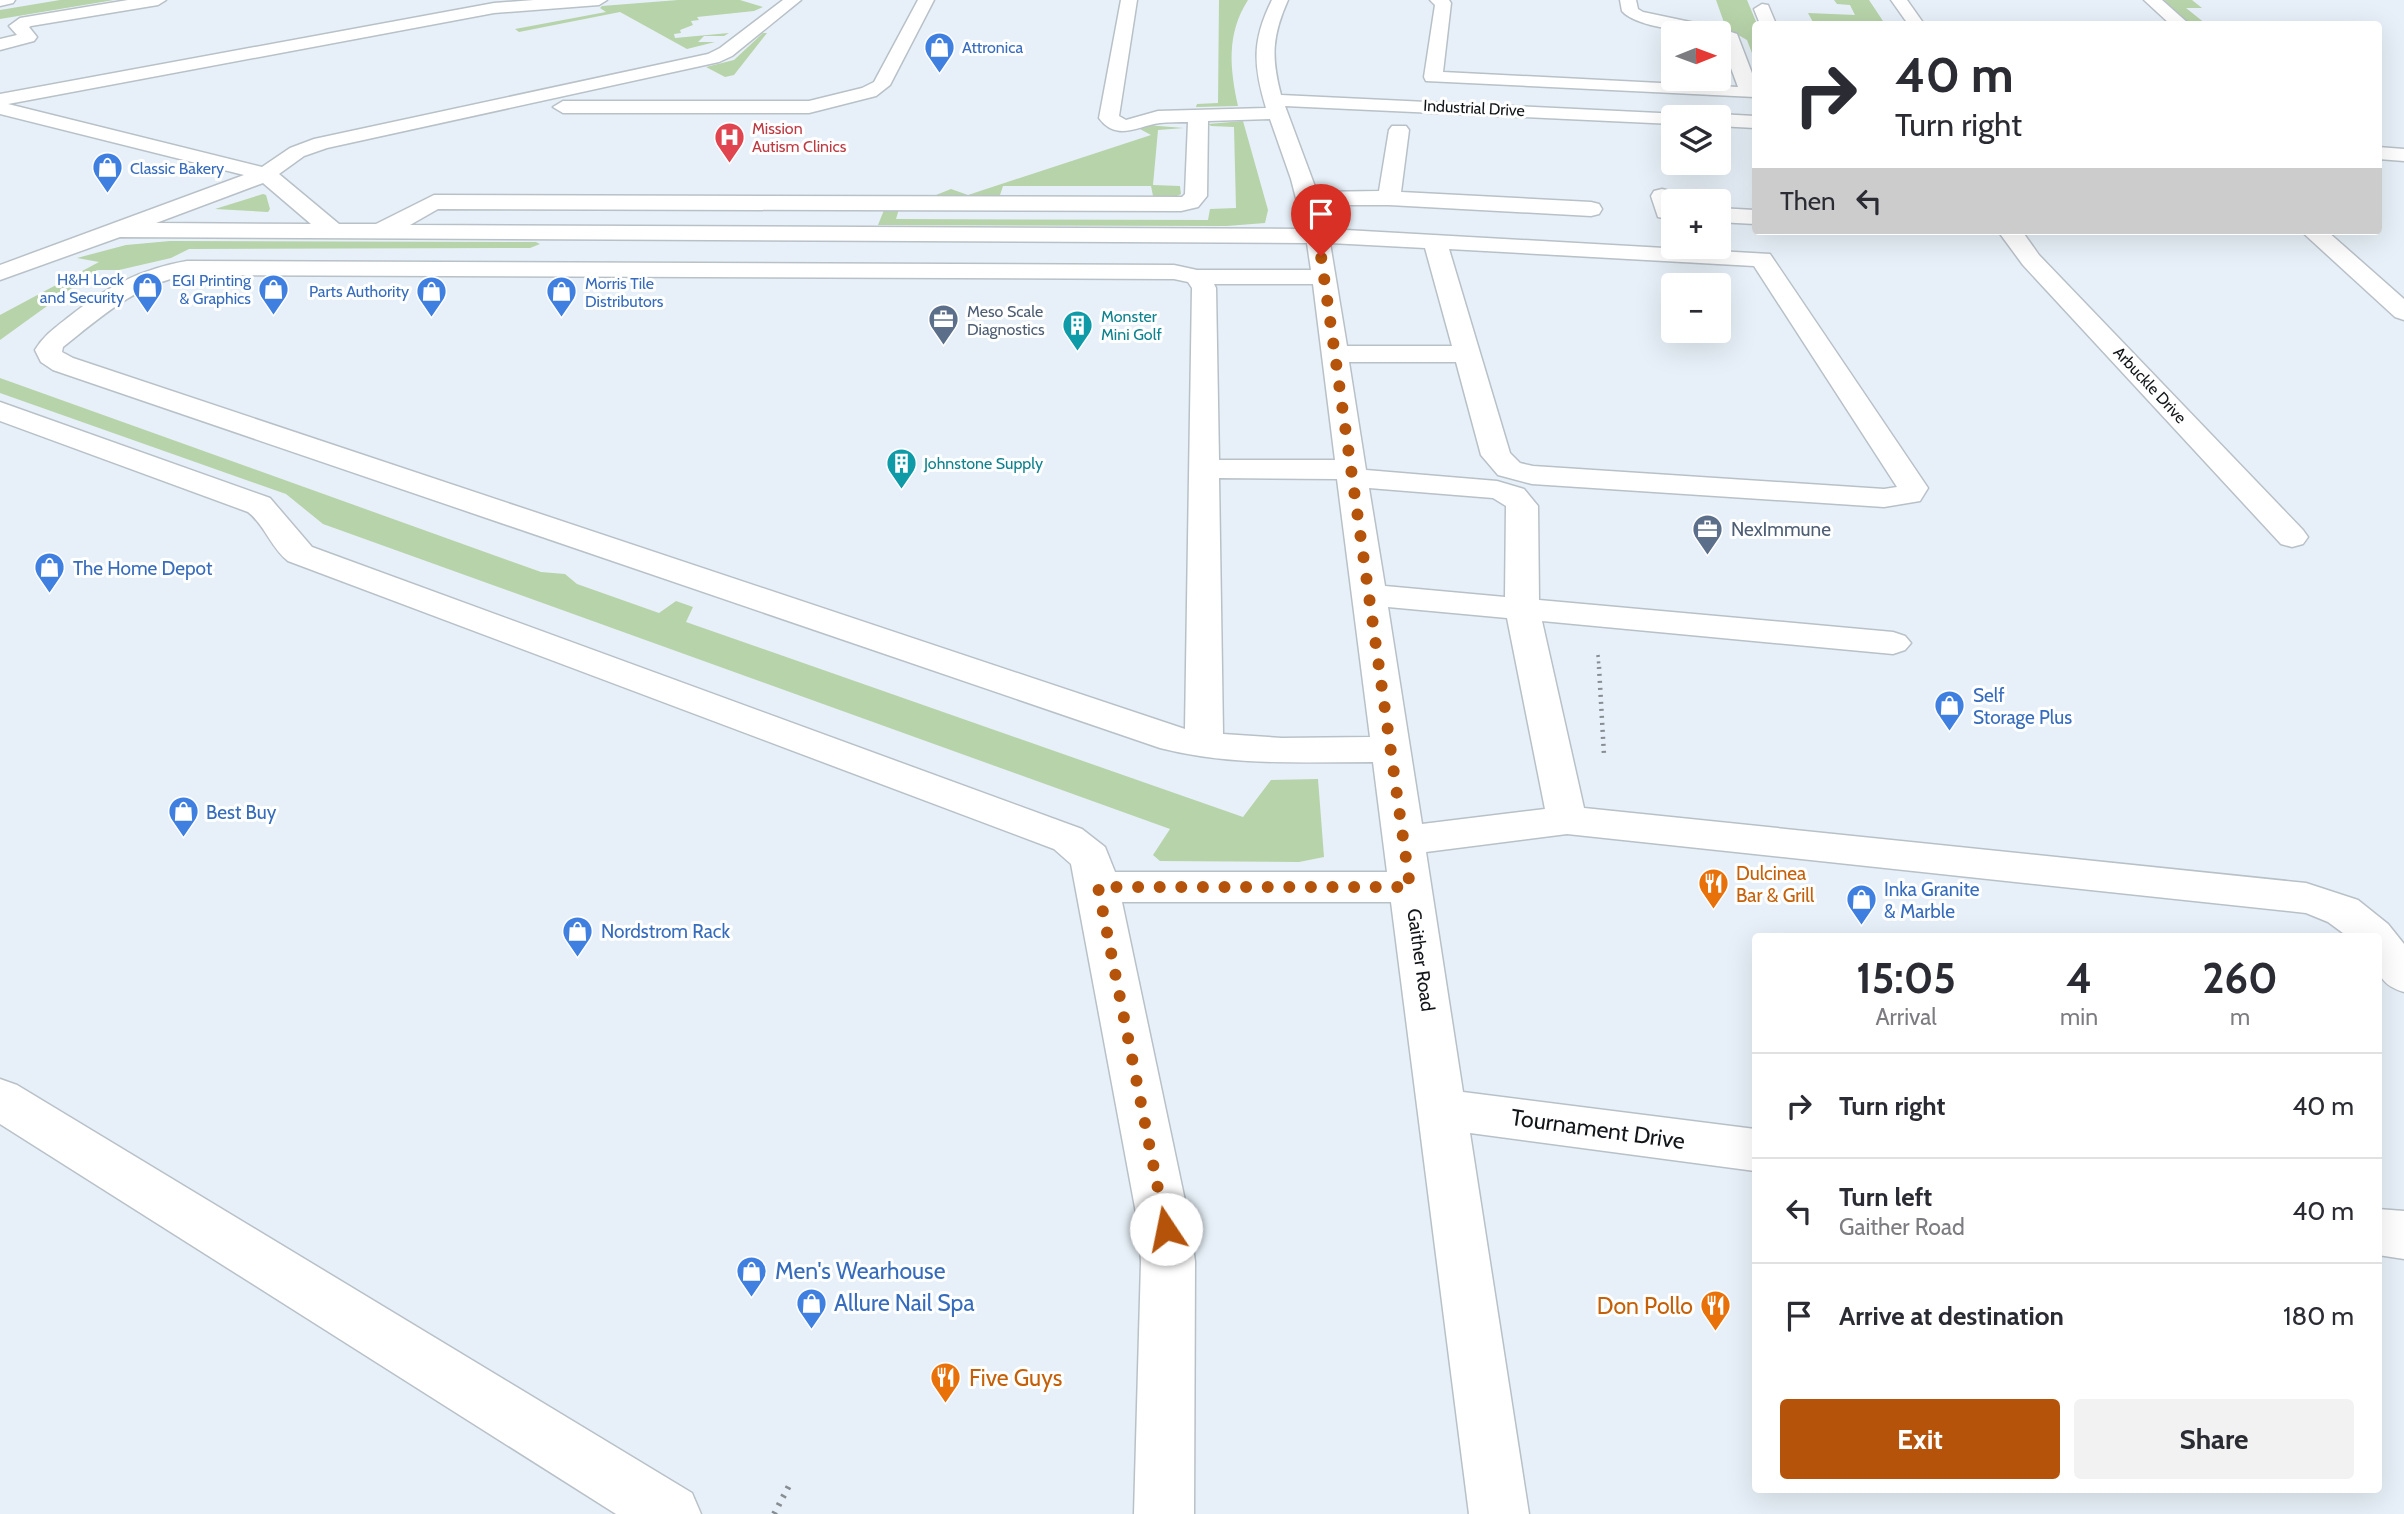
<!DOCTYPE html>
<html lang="en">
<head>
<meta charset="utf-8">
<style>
	:root { --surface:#fff; --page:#f2f2f3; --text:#2b2b33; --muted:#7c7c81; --line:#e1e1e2; --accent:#b45309 }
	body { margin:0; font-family:Cabin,sans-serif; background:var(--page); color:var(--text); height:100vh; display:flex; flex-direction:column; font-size:26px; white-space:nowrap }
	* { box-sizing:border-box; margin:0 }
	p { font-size:23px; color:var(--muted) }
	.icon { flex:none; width:38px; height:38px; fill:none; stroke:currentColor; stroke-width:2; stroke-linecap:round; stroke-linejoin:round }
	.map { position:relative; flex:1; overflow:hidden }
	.drawer { position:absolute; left:1752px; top:933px; width:630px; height:560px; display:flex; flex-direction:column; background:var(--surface); border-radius:7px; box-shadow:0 7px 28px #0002 }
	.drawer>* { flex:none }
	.banner { position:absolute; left:1752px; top:21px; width:630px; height:214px; border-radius:7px; box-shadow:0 7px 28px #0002; background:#fff; color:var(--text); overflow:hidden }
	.needle { width:46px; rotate:89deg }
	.controls { position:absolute; left:1661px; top:21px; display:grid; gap:14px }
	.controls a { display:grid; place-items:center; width:70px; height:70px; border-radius:7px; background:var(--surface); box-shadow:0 7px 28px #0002; font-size:35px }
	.pin { position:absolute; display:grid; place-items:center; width:60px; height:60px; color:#fff; margin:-72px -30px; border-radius:50% 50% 50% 0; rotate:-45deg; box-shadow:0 0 7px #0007 }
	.pin .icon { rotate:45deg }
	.me { position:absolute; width:77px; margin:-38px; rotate:349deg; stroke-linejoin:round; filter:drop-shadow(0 0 5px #0008) }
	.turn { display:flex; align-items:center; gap:24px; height:147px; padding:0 28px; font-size:32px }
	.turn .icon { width:91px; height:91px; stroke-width:2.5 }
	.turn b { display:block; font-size:49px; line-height:60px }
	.then { display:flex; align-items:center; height:66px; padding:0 28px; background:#0003; gap:14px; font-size:26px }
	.eta { display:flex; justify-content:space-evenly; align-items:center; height:119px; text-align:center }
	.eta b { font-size:42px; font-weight:700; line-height:49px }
	.button { display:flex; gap:14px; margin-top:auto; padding:14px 28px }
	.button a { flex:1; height:80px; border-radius:7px; background:var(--accent); color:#fff; font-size:28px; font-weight:700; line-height:80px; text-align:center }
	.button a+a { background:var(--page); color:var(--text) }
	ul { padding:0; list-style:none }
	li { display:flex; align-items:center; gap:21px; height:105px; padding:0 28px; border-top:2px solid var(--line) }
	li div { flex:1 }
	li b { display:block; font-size:26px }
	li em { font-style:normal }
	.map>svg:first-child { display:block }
	.green { fill:#b7d3a9 }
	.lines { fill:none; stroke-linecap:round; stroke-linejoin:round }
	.minor-casing { stroke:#b9c1c8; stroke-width:3 }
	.highway-casing { stroke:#b9c1c8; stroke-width:3 }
	.path-far2 { stroke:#878d93; stroke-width:3.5; stroke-dasharray:2 4.5; stroke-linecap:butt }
	.path-far1 { stroke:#878d93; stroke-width:4.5; stroke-dasharray:2 5; stroke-linecap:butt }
	.path { stroke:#878d93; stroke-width:6; stroke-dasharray:2.5 7; stroke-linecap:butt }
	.minor { fill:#fff; fill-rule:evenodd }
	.highway { fill:#fff; fill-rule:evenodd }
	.route { stroke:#b45309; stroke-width:12; stroke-dasharray:0 21.6 }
	.labels { text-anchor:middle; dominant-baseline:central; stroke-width:6; stroke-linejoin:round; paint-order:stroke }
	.far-shop-label { font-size:16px; fill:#366cbe; stroke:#fff; text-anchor:start }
	.far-street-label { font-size:16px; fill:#131619; stroke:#fff }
	.far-health-label { font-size:16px; fill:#be3a42; stroke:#fff; text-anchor:start }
	.far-service-label { font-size:16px; fill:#4e5e75; stroke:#fff; text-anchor:start }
	.far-culture-label { font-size:16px; fill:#0d838f; stroke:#fff; text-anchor:start }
	.service-label { font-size:19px; fill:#4e5e75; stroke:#fff; text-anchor:start }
	.shop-label { font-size:19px; fill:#366cbe; stroke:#fff; text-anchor:start }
	.food-label { font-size:19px; fill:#c56008; stroke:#fff; text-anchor:start }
	.street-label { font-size:19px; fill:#131619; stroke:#fff }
	.near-street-label { font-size:23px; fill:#131619; stroke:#fff }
	.near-shop-label { font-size:23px; fill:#366cbe; stroke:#fff; text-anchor:start }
	.near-food-label { font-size:23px; fill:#c56008; stroke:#fff; text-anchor:end }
</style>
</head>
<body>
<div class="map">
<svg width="2404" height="1514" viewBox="0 0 2404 1514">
	<rect width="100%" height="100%" fill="#e7f0f8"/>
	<g class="green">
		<path d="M60 0H114L0 19V10Z"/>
		<path d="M678 0H740L763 7 754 11 697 17 699 20 691 21 693 25 680 30 681 33 674 34 675 38 729 33 724 36H704L698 42H715L687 49 620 12 519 32 515 29 606 12 600 8 602 6Z"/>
		<path d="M1219 0H1248C1226 34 1230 69 1238 106L1196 107 1197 104 1218 103Z"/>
		<path d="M1716 0H1747L1757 24 1755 61 1747 40 1726 28Z"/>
		<path d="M1834 0H1869L1885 24H1814L1808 13 1855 15 1850 5 1837 4Z"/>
		<path d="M2159 0H2192L2202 8H2186L2206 24H2188Z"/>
		<path d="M763 33H767L734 75 725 77 706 67 734 60Z"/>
		<path d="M1243 121 1268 210 1265 223 1227 226 878 225 884 210 899 209 896 219 1208 220 1210 209 1236 208 1234 127 1211 126 1208 124Z"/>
		<path d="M1146 125 1184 128 1158 130 1153 185 1180 186 1181 194 1177 196H1153L1151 186H1003L1000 195 996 196 936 195 951 189 968 195 1151 135 1138 128Z"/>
		<path d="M263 194 266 195 270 209 268 212 215 209Z"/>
		<path d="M170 241 536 242 540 244 530 248 189 249 171 258 119 270H97L0 340V315L99 262 77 258 126 245Z"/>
		<path d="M0 378 541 572 565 574 577 584 659 613 676 601 693 607 686 622 1243 817 1271 780 1318 779 1324 857 1299 862 1160 861 1153 855 1170 829 323 524 286 494 0 393Z"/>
	</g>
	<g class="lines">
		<defs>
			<g id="minor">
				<path d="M128 0H166L158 5 31 26 29 27 37 37 34 41 0 50V39L17 35 9 26 20 18Z"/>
				<path d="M534 0H607L599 5 494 13 8 104 262 167 290 148 314 139 708 54 720 48 783 0H801L732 56 719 62 327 148 304 156 279 174 339 224H376L434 195 1182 197 1185 194 1188 122C1179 122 1169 122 1160 123 1137 126 1117 142 1099 118L1121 0H1137L1119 116 1126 120 1158 111 1266 108C1253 65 1252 40 1272 0H1288C1272 36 1271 57 1281 95L1680 114 1682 117H1673V124L1285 106 1317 192 1379 191 1389 130 1392 126H1406L1409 130 1401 192 1591 202 1599 204 1602 209 1599 214 1591 216 1389 205H1322L1328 229 1770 254 1928 488 1920 501 1884 507 1532 484 1498 475 1481 455 1456 362H1349L1366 470 1497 481 1524 489 1538 506 1539 600 1893 632 1905 636 1911 643 1905 650 1893 654 1542 621 1584 808 2306 883 2358 900 2388 924 2404 944V992C2372 982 2378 965 2378 936H2347L2328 922 2306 913 1567 834 1426 852 1463 1092 1755 1129V1171L1470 1133 1529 1514H1469L1391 902H1122L1191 1229 1195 1262 1194 1514H1134L1141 1262 1139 1229 1071 864 1054 849 288 561C271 548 265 525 248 512L0 421V402L270 498 312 547 1082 829 1105 847 1115 872H1387L1373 762C1301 762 1229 766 1160 748L53 370 41 362 35 350C44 335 56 327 70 316 106 287 141 269 187 261L1174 265 1197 270H1311L1307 243 120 237 0 280V265L244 175 0 114V94L494 3ZM1270 119 1291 179 1304 229 410 225 438 209 1181 211 1198 207 1207 196 1208 121ZM263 183 311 224 156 223ZM1330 243 1425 248 1452 346H1347ZM1449 249 1754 266 1897 487 1884 489 1533 466 1520 463 1510 453ZM187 275 1174 279 1188 282 1192 288 1185 729 73 358 62 352 63 347C102 316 137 284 187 275ZM1214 284H1313L1335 460H1219L1216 288ZM1219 478 1337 479 1370 737 1282 738 1223 734ZM1369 488 1493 498 1506 506 1505 597 1385 586ZM1388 607 1507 618 1545 809 1422 824Z"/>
				<path d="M918 0H934L890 85 876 96 809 113H563L553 107 563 101H809L862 88 874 82Z"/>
				<path d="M1430 0H1449L1451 3 1443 72 1738 87 1718 33C1696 33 1636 28 1622 11L1620 0H1636L1638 9 1643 12 1719 28 1737 34 1755 81V97L1426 81 1424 77 1435 5Z"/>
				<path d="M1891 0H1907L1924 24H1908Z"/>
				<path d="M2144 0H2162L2189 24H2170Z"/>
				<path d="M1762 4 1768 5 1776 24H1760L1754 9Z"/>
				<path d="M1718 114 1755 116V128L1718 126V117H1710Z"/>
				<path d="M2378 147 2404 149V161L2378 159Z"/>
				<path d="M1662 189 1670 191 1674 201 1673 220 1658 217 1651 196 1654 191Z"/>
				<path d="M1718 208 1755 210V224L1718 222Z"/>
				<path d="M1998 231H2022L2039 255 2303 530 2308 537 2303 544 2292 547 2281 544 2023 265Z"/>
				<path d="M2301 231H2327L2404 299V320L2395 317Z"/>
				<path d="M0 1079 17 1085 692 1493 701 1514H616L0 1124Z"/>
				<path d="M2378 1209 2404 1211V1259L2378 1255Z"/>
			</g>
			<path id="highway" d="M0 0H15L13 3 0 6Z"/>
		</defs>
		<use href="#minor" class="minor-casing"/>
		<use href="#highway" class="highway-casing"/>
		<path class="path-far2" d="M1598 655 1599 668"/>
		<path class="path-far1" d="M1599 667 1604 755"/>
		<path class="path" d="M774 1514 791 1482"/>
		<use href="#minor" class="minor"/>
		<use href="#highway" class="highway"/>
	</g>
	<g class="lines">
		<path class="route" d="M1166 1229 1098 887H1410L1321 256"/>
	</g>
	<defs>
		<symbol id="shop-pin" viewBox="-11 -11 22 30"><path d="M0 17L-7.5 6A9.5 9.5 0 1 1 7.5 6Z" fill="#3f7fe0" stroke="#fff"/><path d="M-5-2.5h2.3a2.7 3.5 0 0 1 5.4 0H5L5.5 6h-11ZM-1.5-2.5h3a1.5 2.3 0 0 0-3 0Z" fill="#fff"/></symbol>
		<symbol id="hospital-pin" viewBox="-11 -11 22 30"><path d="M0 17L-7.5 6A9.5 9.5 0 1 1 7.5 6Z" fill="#e0444e" stroke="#fff"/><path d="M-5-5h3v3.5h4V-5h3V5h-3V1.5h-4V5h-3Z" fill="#fff"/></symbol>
		<symbol id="office-pin" viewBox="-11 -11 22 30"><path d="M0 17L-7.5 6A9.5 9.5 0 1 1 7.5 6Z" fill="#5c6f8a" stroke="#fff"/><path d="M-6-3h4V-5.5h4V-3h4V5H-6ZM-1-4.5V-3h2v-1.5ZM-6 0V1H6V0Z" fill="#fff"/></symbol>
		<symbol id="building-pin" viewBox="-11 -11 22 30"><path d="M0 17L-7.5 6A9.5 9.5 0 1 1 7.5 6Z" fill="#0f9aa8" stroke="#fff"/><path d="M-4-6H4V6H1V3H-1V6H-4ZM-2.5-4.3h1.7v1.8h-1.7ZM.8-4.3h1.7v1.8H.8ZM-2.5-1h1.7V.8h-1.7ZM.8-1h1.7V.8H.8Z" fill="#fff"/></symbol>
		<symbol id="restaurant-pin" viewBox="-11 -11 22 30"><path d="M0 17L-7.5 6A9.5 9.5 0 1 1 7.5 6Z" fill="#e8710a" stroke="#fff"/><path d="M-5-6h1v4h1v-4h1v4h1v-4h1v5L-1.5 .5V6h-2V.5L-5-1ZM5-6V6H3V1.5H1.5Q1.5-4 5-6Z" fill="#fff"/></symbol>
	</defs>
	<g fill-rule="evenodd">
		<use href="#shop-pin" x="922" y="30" width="35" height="47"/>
		<use href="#hospital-pin" x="712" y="120" width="35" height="47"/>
		<use href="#shop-pin" x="90" y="150" width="35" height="47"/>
		<use href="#shop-pin" x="130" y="270" width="35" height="47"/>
		<use href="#shop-pin" x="256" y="272" width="35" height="47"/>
		<use href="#shop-pin" x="414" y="274" width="35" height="47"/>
		<use href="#shop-pin" x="544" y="274" width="35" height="47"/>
		<use href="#office-pin" x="926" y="302" width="35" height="47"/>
		<use href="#building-pin" x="1060" y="308" width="35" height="47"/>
		<use href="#building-pin" x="884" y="446" width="35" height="47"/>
		<use href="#office-pin" x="1690" y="512" width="35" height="47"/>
		<use href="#shop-pin" x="32" y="550" width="35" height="47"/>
		<use href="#shop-pin" x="1932" y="688" width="35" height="47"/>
		<use href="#shop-pin" x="166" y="794" width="35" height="47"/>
		<use href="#restaurant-pin" x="1696" y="866" width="35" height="47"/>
		<use href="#shop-pin" x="1844" y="882" width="35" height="47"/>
		<use href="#shop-pin" x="560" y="914" width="35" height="47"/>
		<use href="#shop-pin" x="734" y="1254" width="35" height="47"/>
		<use href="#shop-pin" x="794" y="1286" width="35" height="47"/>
		<use href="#restaurant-pin" x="1698" y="1288" width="35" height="47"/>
		<use href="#restaurant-pin" x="928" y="1360" width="35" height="47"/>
	</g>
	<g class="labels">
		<g class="far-shop-label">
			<text x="962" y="47">Attronica</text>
			<text x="130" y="168">Classic Bakery</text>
			<text x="124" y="279" text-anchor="end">H&amp;H Lock<tspan x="124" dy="18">and Security</tspan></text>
			<text x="251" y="280" text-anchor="end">EGI Printing<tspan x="251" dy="18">&amp; Graphics</tspan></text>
			<text x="585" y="283">Morris Tile<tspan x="585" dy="18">Distributors</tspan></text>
			<text x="409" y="291" text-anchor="end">Parts Authority</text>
		</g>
		<g class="far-street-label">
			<text transform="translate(1474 108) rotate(3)">Industrial Drive</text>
			<text transform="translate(2150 385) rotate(47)">Arbuckle Drive</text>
		</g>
		<g class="far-health-label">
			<text x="752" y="128">Mission<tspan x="752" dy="18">Autism Clinics</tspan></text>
		</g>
		<g class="far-service-label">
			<text x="967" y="311">Meso Scale<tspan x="967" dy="18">Diagnostics</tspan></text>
		</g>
		<g class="far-culture-label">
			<text x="1101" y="316">Monster<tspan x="1101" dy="18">Mini Golf</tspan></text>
			<text x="924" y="463">Johnstone Supply</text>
		</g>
		<g class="service-label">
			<text x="1731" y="529">NexImmune</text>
		</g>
		<g class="shop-label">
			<text x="73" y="568">The Home Depot</text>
			<text x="1973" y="695">Self<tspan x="1973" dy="22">Storage Plus</tspan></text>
			<text x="206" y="812">Best Buy</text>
			<text x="1884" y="889">Inka Granite<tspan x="1884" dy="22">&amp; Marble</tspan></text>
			<text x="601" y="931">Nordstrom Rack</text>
		</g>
		<g class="food-label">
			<text x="1736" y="873">Dulcinea<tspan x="1736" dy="22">Bar &amp; Grill</tspan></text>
		</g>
		<g class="street-label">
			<text transform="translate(1421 960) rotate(82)">Gaither Road</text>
		</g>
		<g class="near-street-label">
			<text transform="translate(1598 1129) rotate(8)">Tournament Drive</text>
		</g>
		<g class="near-shop-label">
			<text x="775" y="1271">Men's Wearhouse</text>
			<text x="834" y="1303">Allure Nail Spa</text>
		</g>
		<g class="near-food-label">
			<text x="1693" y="1306">Don Pollo</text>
			<text x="969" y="1378" text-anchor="start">Five Guys</text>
		</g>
	</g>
</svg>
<div class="controls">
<a><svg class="needle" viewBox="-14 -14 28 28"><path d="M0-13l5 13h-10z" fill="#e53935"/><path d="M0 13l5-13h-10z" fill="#7c7c81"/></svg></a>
<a><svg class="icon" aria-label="layers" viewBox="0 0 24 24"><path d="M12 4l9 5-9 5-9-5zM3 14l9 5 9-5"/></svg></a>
<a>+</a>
<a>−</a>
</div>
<div class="pin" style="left:1321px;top:256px;background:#d93025"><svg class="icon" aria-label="arrive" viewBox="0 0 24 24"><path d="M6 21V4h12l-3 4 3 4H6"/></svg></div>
<svg class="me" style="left:1166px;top:1229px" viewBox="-20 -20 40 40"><circle r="19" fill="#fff"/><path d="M0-13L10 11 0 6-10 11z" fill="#b45309"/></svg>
<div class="banner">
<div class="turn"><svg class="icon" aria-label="right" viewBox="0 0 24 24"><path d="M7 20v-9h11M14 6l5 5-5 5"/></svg><div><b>40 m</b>Turn right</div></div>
<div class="then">Then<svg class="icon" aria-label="left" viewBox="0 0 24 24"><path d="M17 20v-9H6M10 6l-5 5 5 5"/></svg></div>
</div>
<section class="drawer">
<div class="eta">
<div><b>15:05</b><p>Arrival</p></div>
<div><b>4</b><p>min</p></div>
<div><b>260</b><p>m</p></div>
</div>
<ul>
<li><svg class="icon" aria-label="right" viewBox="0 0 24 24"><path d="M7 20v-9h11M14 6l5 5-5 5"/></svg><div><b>Turn right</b></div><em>40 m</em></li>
<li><svg class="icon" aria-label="left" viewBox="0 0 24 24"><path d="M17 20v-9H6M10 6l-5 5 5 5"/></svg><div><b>Turn left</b><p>Gaither Road</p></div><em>40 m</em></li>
<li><svg class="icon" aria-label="arrive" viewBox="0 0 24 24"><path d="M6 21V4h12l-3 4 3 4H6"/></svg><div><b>Arrive at destination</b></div><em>180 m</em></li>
</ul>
<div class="button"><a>Exit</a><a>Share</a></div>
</section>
</div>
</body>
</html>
